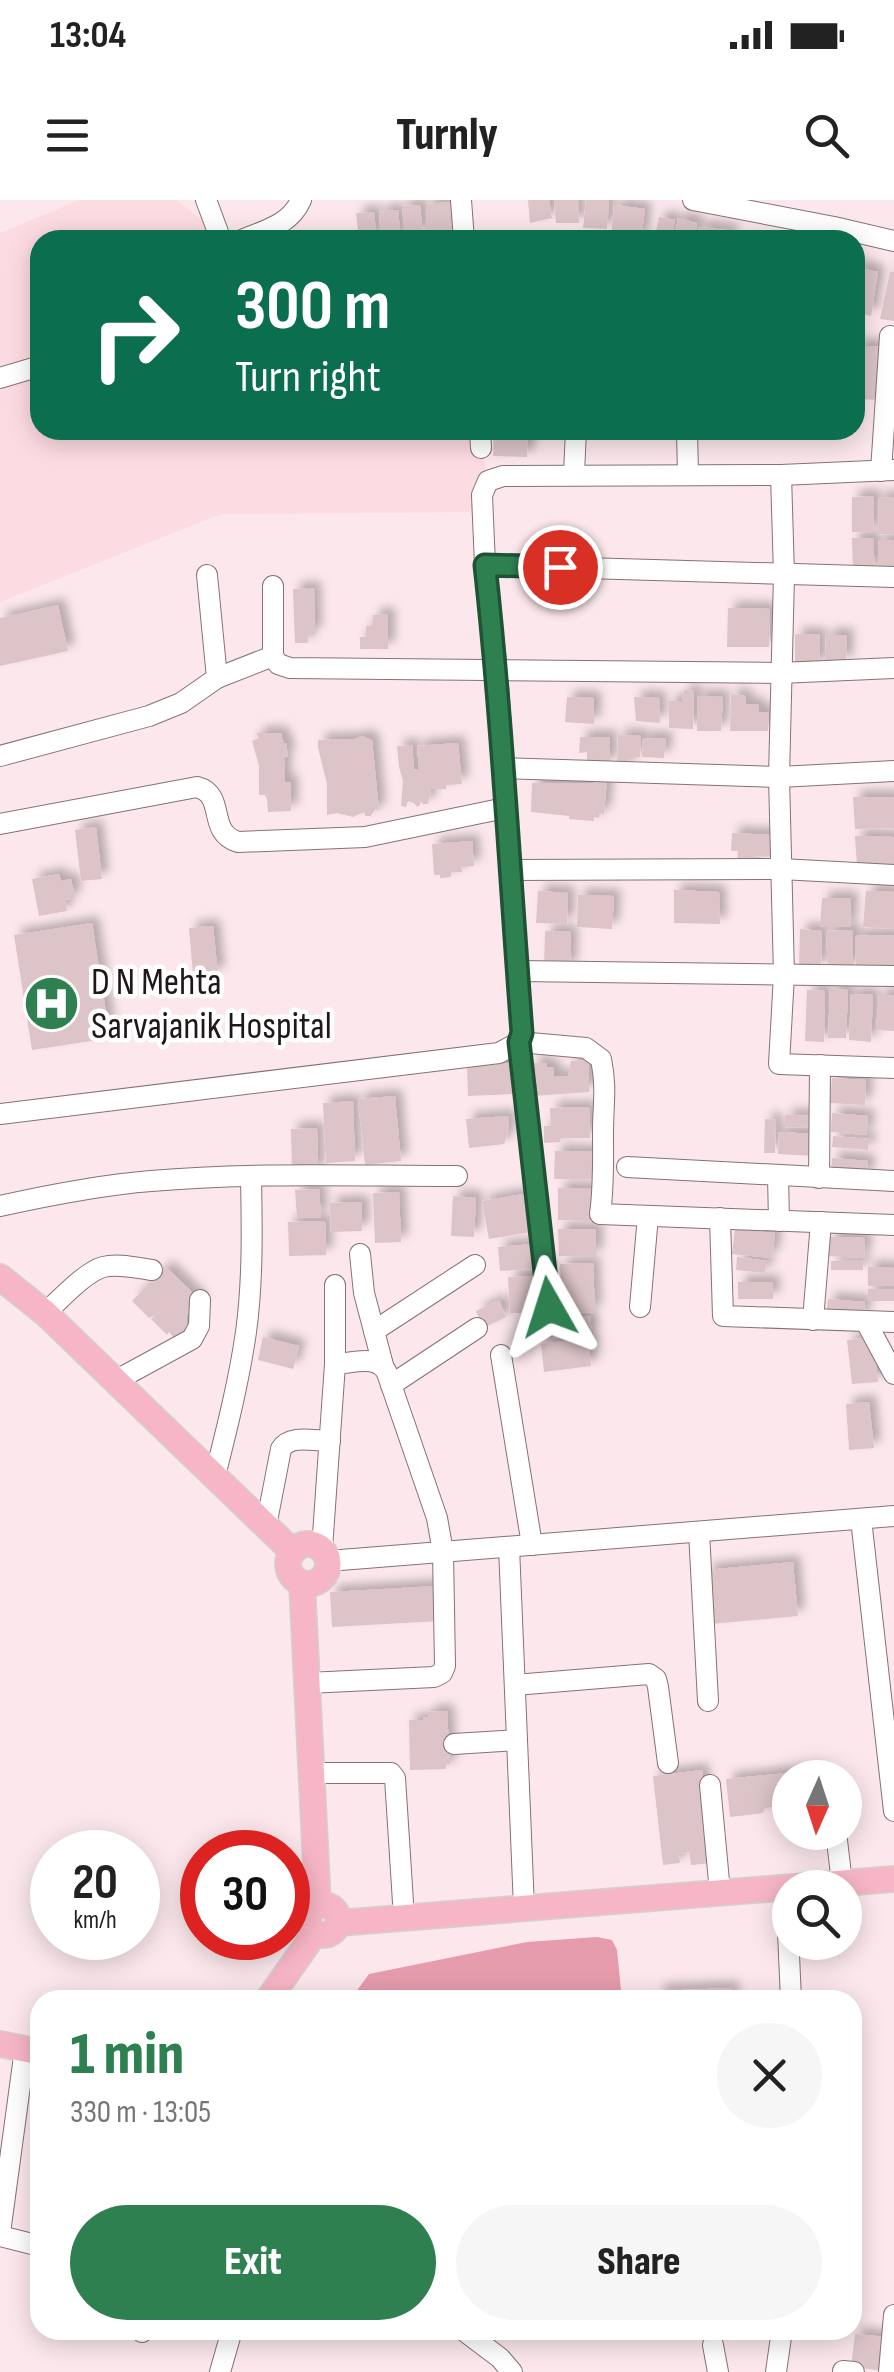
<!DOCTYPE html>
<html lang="en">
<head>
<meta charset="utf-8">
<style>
	:root { --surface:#fff; --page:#f6f6f6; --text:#222; --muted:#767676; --accent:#2e8051 }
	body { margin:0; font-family:"Sofia Sans Condensed",sans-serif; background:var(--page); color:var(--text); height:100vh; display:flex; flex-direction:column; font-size:38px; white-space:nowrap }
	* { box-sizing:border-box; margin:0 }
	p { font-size:32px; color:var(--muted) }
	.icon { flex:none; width:55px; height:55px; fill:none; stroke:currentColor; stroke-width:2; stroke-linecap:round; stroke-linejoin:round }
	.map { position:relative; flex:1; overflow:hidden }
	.side { position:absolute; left:30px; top:1790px; width:832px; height:350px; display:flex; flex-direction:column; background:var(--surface); border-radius:30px; box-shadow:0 5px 25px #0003 }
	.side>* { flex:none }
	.hud { position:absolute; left:30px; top:30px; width:835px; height:210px; border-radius:30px; box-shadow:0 5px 25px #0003; background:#0b6e4f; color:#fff; overflow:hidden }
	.needle { width:65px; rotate:183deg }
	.tools { position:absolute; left:772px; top:1560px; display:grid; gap:20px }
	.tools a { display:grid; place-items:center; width:90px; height:90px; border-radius:50%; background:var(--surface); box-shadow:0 5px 25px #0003; font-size:50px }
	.speed { position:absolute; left:30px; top:1630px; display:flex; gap:20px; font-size:50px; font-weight:700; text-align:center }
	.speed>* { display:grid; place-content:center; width:130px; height:130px; border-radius:50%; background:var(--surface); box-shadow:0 5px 25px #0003; line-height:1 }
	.speed small { font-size:25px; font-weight:400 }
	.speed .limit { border:15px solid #d22; background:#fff; color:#111 }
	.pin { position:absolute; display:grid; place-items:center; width:85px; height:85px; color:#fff; margin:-42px; border:5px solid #fff; border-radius:50%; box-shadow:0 2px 10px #0007 }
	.me { position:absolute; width:110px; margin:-55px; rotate:354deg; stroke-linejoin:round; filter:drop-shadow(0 0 8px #0008) }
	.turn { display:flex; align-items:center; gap:35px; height:210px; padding:0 40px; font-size:45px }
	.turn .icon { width:130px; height:130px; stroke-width:2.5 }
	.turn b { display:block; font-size:70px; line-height:85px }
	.round { display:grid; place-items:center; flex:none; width:105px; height:105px; border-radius:52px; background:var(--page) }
	.summary { display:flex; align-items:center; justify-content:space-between; height:170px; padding:0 40px }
	h1 { font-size:60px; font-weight:800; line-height:75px; color:var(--accent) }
	.cta { display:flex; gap:20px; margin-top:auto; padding:20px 40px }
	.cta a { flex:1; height:115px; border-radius:60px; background:var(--accent); color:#fff; font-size:40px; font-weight:800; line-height:115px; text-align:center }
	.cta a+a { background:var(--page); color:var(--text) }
	.status { display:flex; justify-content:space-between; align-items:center; height:70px; padding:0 50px; background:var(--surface); direction:ltr }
	.status svg { height:28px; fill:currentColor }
	header { display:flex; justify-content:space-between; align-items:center; height:130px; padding:0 40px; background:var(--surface); font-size:45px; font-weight:800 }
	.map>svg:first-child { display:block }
	.built { fill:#fddbe2 }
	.water { fill:#e69cac }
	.building { fill:#dcc4c8; filter:url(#shadow) }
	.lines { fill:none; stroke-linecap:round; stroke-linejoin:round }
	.minor-casing { stroke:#877175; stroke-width:22 }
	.major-casing { stroke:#d2d1d1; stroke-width:28 }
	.minor { stroke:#fff; stroke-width:20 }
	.major { stroke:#f7b6c6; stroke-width:25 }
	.route-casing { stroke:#1e5335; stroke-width:25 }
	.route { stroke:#2e8051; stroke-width:18 }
	.labels { text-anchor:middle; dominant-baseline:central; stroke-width:9; stroke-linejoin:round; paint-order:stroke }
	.poi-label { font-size:38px; fill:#1f1718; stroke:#fff; text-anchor:start }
</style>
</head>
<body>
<div class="status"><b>13:04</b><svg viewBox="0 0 49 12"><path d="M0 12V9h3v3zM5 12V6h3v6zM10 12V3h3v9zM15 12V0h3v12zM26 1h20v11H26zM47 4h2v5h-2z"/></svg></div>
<header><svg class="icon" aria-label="menu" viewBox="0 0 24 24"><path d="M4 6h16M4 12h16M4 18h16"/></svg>Turnly<svg class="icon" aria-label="search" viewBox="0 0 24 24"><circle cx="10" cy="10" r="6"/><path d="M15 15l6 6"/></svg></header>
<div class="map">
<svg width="894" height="2172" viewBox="0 0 894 2172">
	<defs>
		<filter id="shadow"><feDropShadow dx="7" dy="-7" stdDeviation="5" flood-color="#0004"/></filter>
	</defs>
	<rect width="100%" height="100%" fill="#fce8ec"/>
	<path class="built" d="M79 0H177L227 40H40V230H482L488 312 221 314 0 402V33Z"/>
	<path class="water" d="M597 1737 612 1740 617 1750 622 1800H350L369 1774 527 1742Z"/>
	<g class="building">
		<path d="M528 0H549L552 18 530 23Z"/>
		<path d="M554 0H578L579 23H556Z"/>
		<path d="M586 0H609L607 29 583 28Z"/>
		<path d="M452 2 453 35 426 34V4Z"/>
		<path d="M420 5 423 35 405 36 402 6Z"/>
		<path d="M614 5 645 9 641 40 611 38Z"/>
		<path d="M398 10 401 40H381L379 12Z"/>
		<path d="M374 12 377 40H359L356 13Z"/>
		<path d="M659 17 675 20 670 40H654Z"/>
		<path d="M678 18 697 23 694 40H674Z"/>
		<path d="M700 27 732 31 730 40H698Z"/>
		<path d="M855 67 878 72 871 116 855 112Z"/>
		<path d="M890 72H894V121L880 119Z"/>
		<path d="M855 146H884L880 200 855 199Z"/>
		<path d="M494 231 528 233 527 257 493 256Z"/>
		<path d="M874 296 873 333 852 332V297Z"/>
		<path d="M879 297 894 298V335L878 334Z"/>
		<path d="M852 338H873L875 372 853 371Z"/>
		<rect x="878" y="340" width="16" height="33"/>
		<path d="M314 388 315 434H308V443H295L293 389Z"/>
		<path d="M58 405 68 451 0 466V418Z"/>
		<path d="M728 408 770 409 769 447H727Z"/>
		<path d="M388 414V449H360V437H366V426H373V415Z"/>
		<path d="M795 434 820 435 819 467 795 466Z"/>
		<path d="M826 435H847L846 463 825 462Z"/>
		<path d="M684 490 694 491 693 529 669 528V501H682Z"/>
		<path d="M731 494 745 496 746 504 759 505V512H769L768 531H730Z"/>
		<path d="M697 496 723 497 721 531H697Z"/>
		<path d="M567 497 594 498V524L565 522Z"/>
		<path d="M634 497 659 498 660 523 636 521Z"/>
		<path d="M256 533H281L284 544 286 543 288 556 284 558 285 582H291V611L268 612 267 599 265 595H259V566L252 541 259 538Z"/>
		<path d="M618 535 641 536 640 557H629V567L617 566Z"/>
		<path d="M362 536 372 540 379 610 375 609 371 616H365L364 612 353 617 337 613 327 615V584L318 548V540L355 539Z"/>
		<path d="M580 537H610V565H587V552L579 553Z"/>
		<path d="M643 538H666L664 558 642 557Z"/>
		<path d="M458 543 462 584 446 585V589H431L428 604H423L420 601V605L417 607 414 603 408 601 406 607 401 606 403 581 399 567 397 546 412 545 414 569H419L417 546Z"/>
		<path d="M607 578 604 614 599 613V618L594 617V621L569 619V616L531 612 532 583H593Z"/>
		<path d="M853 597H894V628L855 629Z"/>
		<path d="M96 627 102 679 81 681 75 630Z"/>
		<path d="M732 633 773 635 772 657 754 656 753 667 737 666 738 651H731Z"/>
		<path d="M855 636 894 637V669L857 667Z"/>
		<path d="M472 641 474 666 461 667 462 672H451V677L440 678V675H434L432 644Z"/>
		<path d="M59 674 61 681 71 679 75 698 65 700 67 711 39 716 32 679Z"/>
		<path d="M674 690 719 692 720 724 674 723Z"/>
		<path d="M538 691 568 693 567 724 536 723Z"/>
		<path d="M866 691 894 692V729L863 727Z"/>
		<path d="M578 695 614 696 612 729 577 727Z"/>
		<path d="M822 698H851L850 727H820Z"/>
		<path d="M92 723 110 838 32 850 14 735Z"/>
		<path d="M213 726 218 774 204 775 205 785 194 786 189 728Z"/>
		<path d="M800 729 822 731 821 769 799 767Z"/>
		<path d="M853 730V769L828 770 826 731Z"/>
		<path d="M545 731 571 732 570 769 544 767Z"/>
		<path d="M894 735V769H856L855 736Z"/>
		<path d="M830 789 848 790 846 838H828Z"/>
		<path d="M807 790 825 791 824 842 805 841Z"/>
		<path d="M851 794 873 795 871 842 849 840Z"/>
		<path d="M879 795H894V831L876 830Z"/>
		<path d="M589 860V892L533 896 532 863H546L547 867H554V877L568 876 571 861Z"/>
		<path d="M511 863 513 894 468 896 467 865Z"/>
		<path d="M832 878 866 880 865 905 830 903Z"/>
		<path d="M395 896 401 961 365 965 358 899Z"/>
		<path d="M353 901 355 961 326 963 323 903Z"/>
		<path d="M589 907 590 938H561L560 942 544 943V926H551L550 908Z"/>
		<path d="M832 913 868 916 866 935 831 932Z"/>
		<path d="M785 915 815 916 814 928 785 927Z"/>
		<path d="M508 916 509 930 504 944 469 948 466 919Z"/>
		<path d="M765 919 776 920 775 953H764Z"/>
		<path d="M317 928 318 972H292L291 929Z"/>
		<path d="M779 932 816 934 815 956 778 954Z"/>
		<path d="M833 936 869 939 868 950 832 947Z"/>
		<path d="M555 951 594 952 593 979H554Z"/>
		<path d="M832 958 868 961 867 977 831 975Z"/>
		<path d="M558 988 595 989 594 1021 558 1020Z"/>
		<path d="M319 989 321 1017 297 1018 295 990Z"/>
		<path d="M399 992 401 1042 375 1043 373 993Z"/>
		<path d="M523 994 530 1032 489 1039 482 1001Z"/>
		<path d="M453 996 476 998 474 1037 451 1036Z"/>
		<path d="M362 1002V1031L331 1032 330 1003Z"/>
		<path d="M325 1021 326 1055 289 1056 288 1022Z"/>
		<path d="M558 1029H596V1056H559Z"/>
		<path d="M735 1029 775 1033 772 1058 732 1054Z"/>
		<path d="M829 1037 865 1038 864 1058 828 1056Z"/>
		<path d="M533 1044 534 1069 500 1071 498 1047Z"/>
		<path d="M737 1057 767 1061 765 1073 736 1070Z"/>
		<rect x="831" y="1061" width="32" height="9"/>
		<path d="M593 1063 595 1112 562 1113 560 1064Z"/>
		<path d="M166 1067 201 1101 186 1116 188 1130 177 1141 169 1132 167 1135 151 1119 155 1115 149 1118 132 1101Z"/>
		<path d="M868 1067 894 1068V1086H868Z"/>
		<path d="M536 1076 537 1113H510L508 1077Z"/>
		<rect x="738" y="1082" width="35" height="17"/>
		<rect x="868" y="1089" width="26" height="12"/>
		<path d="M828 1099 865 1102 863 1119 826 1116Z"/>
		<path d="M499 1100 506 1117 483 1128 476 1111Z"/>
		<path d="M590 1116 592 1134 535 1139 533 1121Z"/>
		<path d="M263 1137 299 1146 293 1169 258 1160Z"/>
		<path d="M873 1137 878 1182 852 1184 847 1140Z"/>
		<path d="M588 1138 591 1166 544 1172 541 1144Z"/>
		<path d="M869 1202 874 1248 849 1250 846 1204Z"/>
		<path d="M793 1362 798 1416 711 1424 706 1370Z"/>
		<path d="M437 1386 439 1421 332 1427 330 1392Z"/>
		<path d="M447 1511 450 1564H446V1569L410 1570 409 1520H423L424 1517H429L428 1512Z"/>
		<path d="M702 1570 712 1663 691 1665 689 1652 679 1654 680 1663 663 1665 653 1576Z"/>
		<path d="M817 1570 818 1578H790V1605L765 1608 763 1613 730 1617 726 1579Z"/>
		<path d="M732 1788V1800H657V1791Z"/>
		<path d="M855 2134 887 2137 885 2171 851 2167Z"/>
	</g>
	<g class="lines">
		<defs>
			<g id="minor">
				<path d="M206 0 221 40"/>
				<path d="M461 0 464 40"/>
				<path d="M693 0 834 27 894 41"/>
				<path d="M242 40C265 30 290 25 301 0"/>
				<path d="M0 178 40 166"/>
				<path d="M480 230 481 248"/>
				<path d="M687 230 688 275"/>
				<path d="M881 271 890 136"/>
				<path d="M574 274 576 230"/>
				<path d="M781 275 784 375 779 577 784 775 779 864 894 868"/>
				<path d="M485 365 894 377"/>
				<path d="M207 375 217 478"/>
				<path d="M273 386V456L278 464 290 468 780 473 894 468"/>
				<path d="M0 556 149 516 181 503 217 478 273 456"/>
				<path d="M503 568 779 577 894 571"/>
				<path d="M0 624 197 587C227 595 206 632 238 642L365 637 505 608"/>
				<path d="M509 670 781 669 894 675"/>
				<path d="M518 771 894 776"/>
				<path d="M0 914 499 853 519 842 522 833 497 471 485 365 482 295 488 281 503 276 781 275 894 270"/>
				<path d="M627 967 894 981"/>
				<path d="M778 976 779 1021"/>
				<path d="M819 978 820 865"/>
				<path d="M0 1006C50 995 100 985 151 981 252 972 356 976 457 976"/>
				<path d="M720 1018 723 1116 894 1122"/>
				<path d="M360 1054 364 1093 383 1165"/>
				<path d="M549 1107 519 842 586 848 601 859C607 888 603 904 603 932 603 960 604 986 600 1014L894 1025"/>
				<path d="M640 1107 648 1016"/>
				<path d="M45 1113C60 1100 85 1072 103 1067 118 1063 137 1068 152 1070"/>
				<path d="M813 1120 821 1022"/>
				<path d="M866 1122 894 1174"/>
				<path d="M374 1131 475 1065"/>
				<path d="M501 1155 532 1345"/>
				<path d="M115 1181 192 1139 199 1126 200 1100"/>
				<path d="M391 1185 477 1128"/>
				<path d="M215 1276C227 1228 239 1181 246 1132 253 1081 252 1028 251 977"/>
				<path d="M861 1319 894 1611"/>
				<path d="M266 1326 281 1249C290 1234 314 1241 330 1241"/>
				<path d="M699 1332 708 1501"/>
				<path d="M509 1347 524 1708"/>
				<path d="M322 1349 335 1164V1085"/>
				<path d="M328 1361 894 1316"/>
				<path d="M307 1483 434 1477 442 1473 445 1466 443 1352 437 1318 387 1173C378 1154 354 1163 335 1164"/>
				<path d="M515 1485 649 1474 656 1479 658 1487 668 1563"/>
				<path d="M454 1544 517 1540"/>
				<path d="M311 1573H391L395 1578 404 1718"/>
				<path d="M710 1585 720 1692"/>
				<path d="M836 1632 842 1683"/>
				<path d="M786 1687 791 1800"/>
				<path d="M0 2033 25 1849"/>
				<path d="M0 2036 40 2046"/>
				<path d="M463 2130 500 2158 512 2172"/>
				<path d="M142 2132 143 2130"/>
				<path d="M713 2145 718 2172"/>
				<path d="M843 2171 854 2172"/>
				<path d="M220 2172 232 2130"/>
				<path d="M776 2172 782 2130"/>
				<path d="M889 2172 894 2115"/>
			</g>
			<g id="major">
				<path d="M0 1077 45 1113 293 1352"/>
				<circle cx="308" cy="1364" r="20"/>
				<path d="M302 1383 318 1705"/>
				<circle cx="323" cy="1720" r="15"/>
				<path d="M338 1723 894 1679"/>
				<path d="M268 1800 315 1733"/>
				<path d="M0 1844 40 1852"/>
			</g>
		</defs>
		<use href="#minor" class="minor-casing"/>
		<use href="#major" class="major-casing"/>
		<use href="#minor" class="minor"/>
		<use href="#major" class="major"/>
	</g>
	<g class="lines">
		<defs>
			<path id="route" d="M549 1107 519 842 522 833C510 677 502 520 485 365L560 367"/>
		</defs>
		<use href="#route" class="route-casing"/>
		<use href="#route" class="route"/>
	</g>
	<defs>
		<symbol id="hospital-disc" viewBox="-11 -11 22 22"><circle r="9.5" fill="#2e8051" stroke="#fff"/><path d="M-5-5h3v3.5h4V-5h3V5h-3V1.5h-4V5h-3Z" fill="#fff"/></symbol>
	</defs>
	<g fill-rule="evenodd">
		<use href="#hospital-disc" x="20" y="772" width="63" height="63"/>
	</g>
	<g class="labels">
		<g class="poi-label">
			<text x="91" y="782">D N Mehta<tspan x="91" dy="44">Sarvajanik Hospital</tspan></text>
		</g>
	</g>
</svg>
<div class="tools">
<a><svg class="needle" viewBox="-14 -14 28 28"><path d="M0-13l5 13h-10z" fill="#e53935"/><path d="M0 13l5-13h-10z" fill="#767676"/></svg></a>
<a><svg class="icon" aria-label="search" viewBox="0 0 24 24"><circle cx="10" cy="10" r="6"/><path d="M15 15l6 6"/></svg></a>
</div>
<div class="speed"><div>20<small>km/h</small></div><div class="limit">30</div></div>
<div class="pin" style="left:560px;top:367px;background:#d93025"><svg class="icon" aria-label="arrive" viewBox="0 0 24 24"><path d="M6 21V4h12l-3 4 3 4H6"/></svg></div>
<svg class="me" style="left:549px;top:1107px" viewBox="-20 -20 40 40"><path d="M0-17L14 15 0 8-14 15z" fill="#2e8051" stroke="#fff" stroke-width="4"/></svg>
<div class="hud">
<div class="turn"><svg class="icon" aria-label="right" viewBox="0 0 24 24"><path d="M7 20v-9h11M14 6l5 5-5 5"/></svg><div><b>300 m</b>Turn right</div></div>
</div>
<section class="side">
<div class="summary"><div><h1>1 min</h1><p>330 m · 13:05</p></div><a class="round"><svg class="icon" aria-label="close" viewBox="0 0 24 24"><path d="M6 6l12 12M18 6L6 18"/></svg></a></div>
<div class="cta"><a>Exit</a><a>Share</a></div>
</section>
</div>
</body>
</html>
